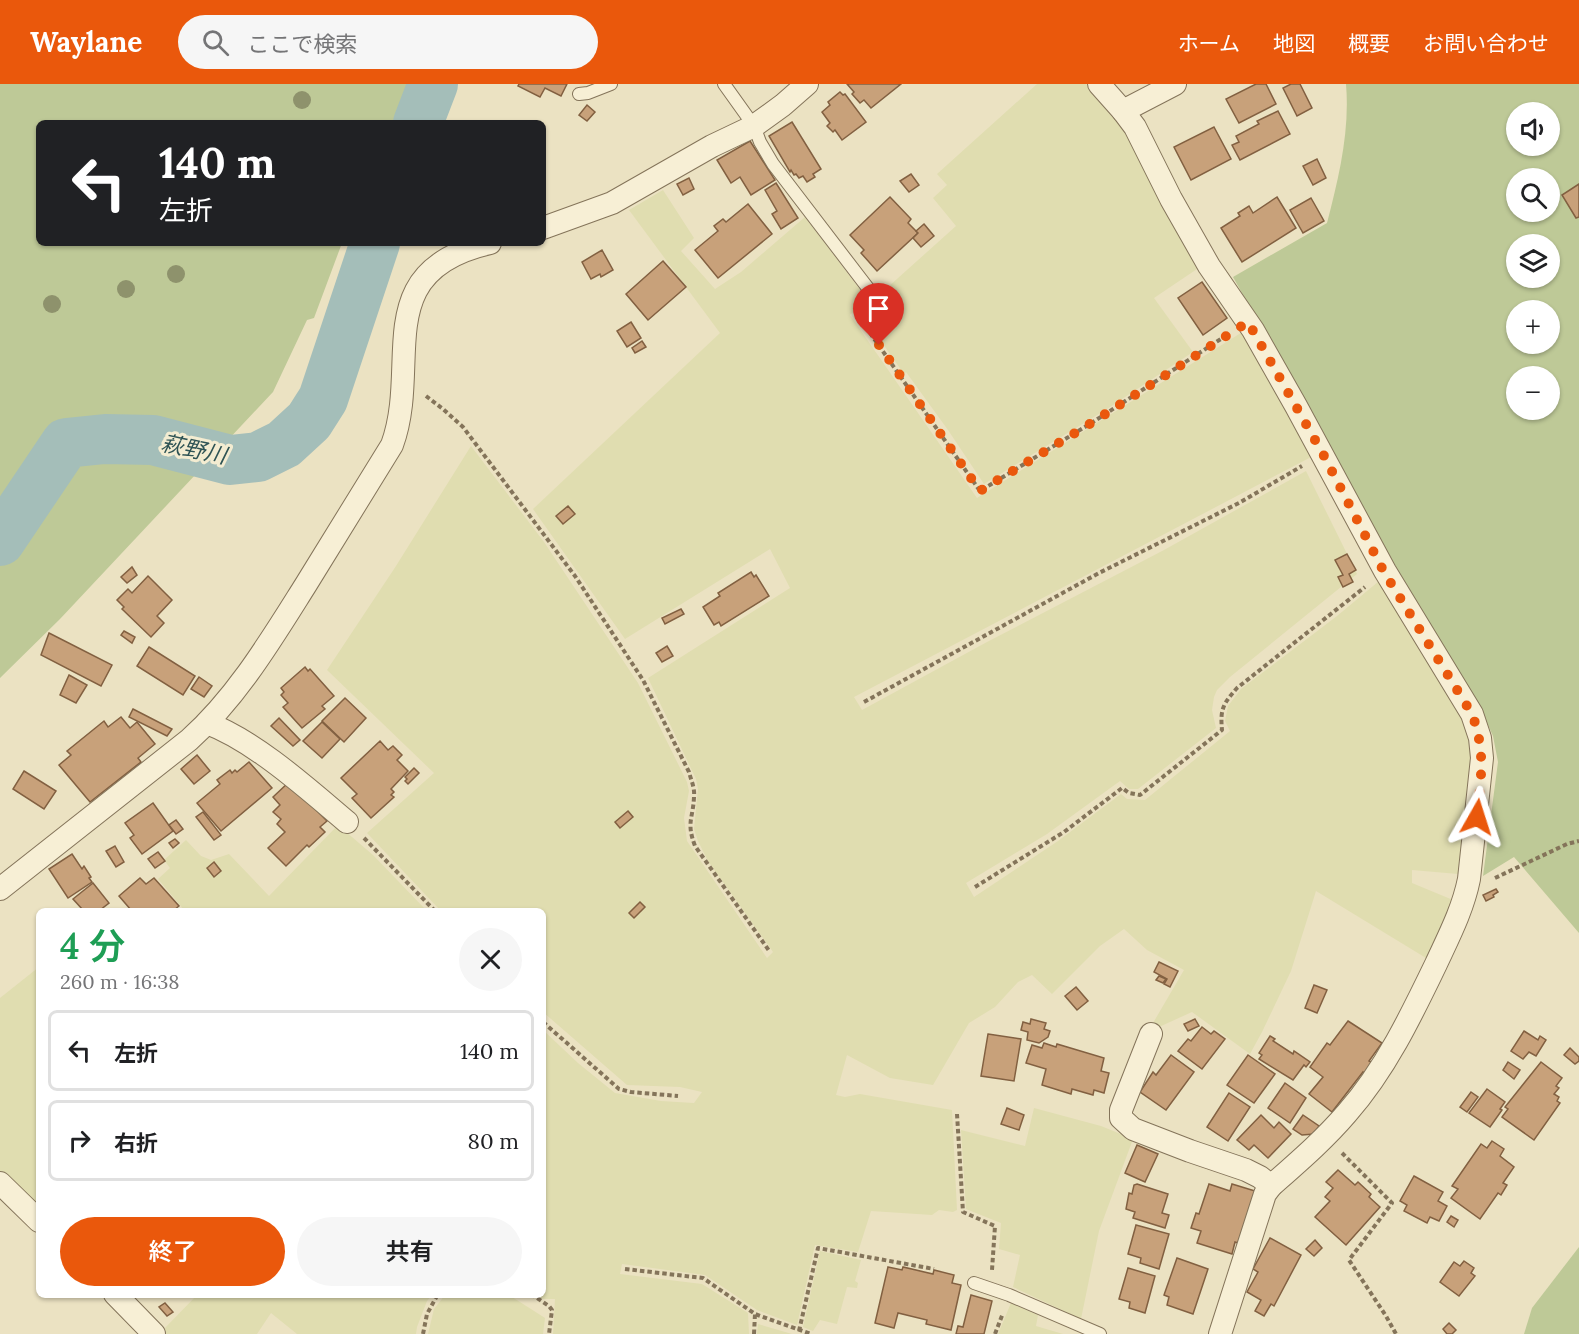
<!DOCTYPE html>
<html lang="ja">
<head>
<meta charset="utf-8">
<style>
	:root { --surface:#fff; --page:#f6f6f6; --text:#202124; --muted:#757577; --line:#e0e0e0; --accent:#ea580c }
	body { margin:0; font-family:Lora,"Noto Sans JP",serif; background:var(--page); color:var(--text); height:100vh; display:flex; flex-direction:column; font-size:22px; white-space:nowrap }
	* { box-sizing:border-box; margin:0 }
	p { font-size:20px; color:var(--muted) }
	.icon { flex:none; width:33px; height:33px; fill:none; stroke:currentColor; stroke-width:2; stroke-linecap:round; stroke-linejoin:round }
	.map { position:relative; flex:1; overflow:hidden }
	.side { position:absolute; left:36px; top:824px; width:510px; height:390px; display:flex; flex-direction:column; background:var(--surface); border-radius:9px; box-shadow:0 2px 4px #0004 }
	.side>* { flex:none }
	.guide { position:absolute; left:36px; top:36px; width:510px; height:126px; border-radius:9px; box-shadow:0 2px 4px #0004; background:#202124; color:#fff; overflow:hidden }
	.buttons { position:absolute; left:1506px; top:18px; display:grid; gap:12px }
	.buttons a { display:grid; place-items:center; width:54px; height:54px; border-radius:50%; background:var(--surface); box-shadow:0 2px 4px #0004; font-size:30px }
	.pin { position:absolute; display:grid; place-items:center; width:51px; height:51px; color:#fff; margin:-62px -26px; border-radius:50% 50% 50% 0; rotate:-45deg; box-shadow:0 0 6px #0007 }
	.pin .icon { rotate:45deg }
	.me { position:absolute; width:66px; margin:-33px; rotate:6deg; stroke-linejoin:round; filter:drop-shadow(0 0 4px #0008) }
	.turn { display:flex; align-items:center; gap:21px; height:126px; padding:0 24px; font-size:27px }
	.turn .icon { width:78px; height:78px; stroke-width:2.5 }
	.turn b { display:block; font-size:42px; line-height:51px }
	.round { display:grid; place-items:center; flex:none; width:63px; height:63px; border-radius:32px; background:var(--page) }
	.overview { display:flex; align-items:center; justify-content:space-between; height:102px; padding:0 24px }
	h1 { font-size:36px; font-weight:600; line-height:45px; color:#1e9e55 }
	.cta { display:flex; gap:12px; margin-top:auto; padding:12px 24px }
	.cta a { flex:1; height:69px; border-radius:36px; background:var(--accent); color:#fff; font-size:24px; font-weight:600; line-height:69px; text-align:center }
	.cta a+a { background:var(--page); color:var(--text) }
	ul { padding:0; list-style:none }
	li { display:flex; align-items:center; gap:18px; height:81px; margin:0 12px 9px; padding:0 12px; border:3px solid var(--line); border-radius:9px }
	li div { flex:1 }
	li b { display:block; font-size:22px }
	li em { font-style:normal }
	header { display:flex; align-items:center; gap:36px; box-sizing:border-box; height:84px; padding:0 30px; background:var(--accent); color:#fff }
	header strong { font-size:28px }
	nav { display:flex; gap:33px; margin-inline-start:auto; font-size:21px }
	.search { width:420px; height:54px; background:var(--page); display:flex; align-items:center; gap:15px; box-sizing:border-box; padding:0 21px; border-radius:33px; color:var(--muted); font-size:22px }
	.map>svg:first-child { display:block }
	.farmland { fill:#e0ddb0 }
	.green { fill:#bec997; fill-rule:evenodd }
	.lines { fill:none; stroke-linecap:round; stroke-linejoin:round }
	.river { stroke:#a4beb9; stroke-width:50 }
	.building { fill:#c8a17a; stroke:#826041; stroke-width:1.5 }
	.service-casing { stroke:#84745a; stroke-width:14 }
	.minor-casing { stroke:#84745a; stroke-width:24 }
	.path { stroke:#84745a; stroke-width:4; stroke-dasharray:4.5 3; stroke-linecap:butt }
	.service { stroke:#f7efd5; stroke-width:12 }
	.minor { stroke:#f7efd5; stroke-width:22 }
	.tree { fill:#8e926c }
	.route { stroke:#ea580c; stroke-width:10; stroke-dasharray:0 18 }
	.labels { text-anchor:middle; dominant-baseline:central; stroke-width:6; stroke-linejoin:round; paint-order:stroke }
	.water-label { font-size:22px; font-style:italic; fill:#2e5354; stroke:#f3ecd1 }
</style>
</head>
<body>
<header>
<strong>Waylane</strong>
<div class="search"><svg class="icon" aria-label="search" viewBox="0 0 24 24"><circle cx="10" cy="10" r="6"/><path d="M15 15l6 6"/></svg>ここで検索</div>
<nav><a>ホーム</a><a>地図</a><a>概要</a><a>お問い合わせ</a></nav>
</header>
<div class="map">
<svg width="1579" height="1250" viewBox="0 0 1579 1250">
	<rect width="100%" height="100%" fill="#ebe2c2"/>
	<g class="farmland">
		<path d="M1037 0H1086L1122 38 1200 183 1154 214 1193 268 1107 325 984 400 948 346 906 288 904 290 862 230 880 215 878 212 956 142 933 114 947 101 937 90Z"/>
		<path d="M663 106 694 154 681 167 715 205 741 188 805 133 867 215 850 231 977 414 1244 247 1315 371 854 613 862 626 987 558 1164 466 1306 387 1357 490 1230 593 1217 606 1214 613 1212 626 1216 644 1138 705H1129L1120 697 1047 750 966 799 974 813 1058 757 1121 710 1127 715 1145 716 1230 647 1225 637 1228 622 1241 605 1337 532 1379 497 1464 636 1474 672 1464 770 1458 790 1412 786V799L1453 816 1426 874 1316 807 1291 887 1262 948 1250 970 1192 928 1159 943 1153 939 1184 886 1147 866 1124 845 1100 862 1052 910 1032 891 1018 898 995 923 969 939 933 1001 890 994 847 971 836 1011 845 1013 860 1010 952 1026 957 1126 953 1128 939 1126 932 1131 871 1127 858 1168 815 1161 797 1241 757 1226 705 1191 622 1180 620 1190 702 1200 748 1229 749 1250H553L555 1215H543L534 1211 543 1210V946L578 979 615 1009 661 1017 694 1019 702 1008 680 1003 627 1001 543 928V826H440L367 749 434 689 327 586 396 482 471 362 544 458 638 599 687 698 689 707 684 734 687 757 767 874 773 868 708 777 698 757 694 745 698 705 696 695 648 594 790 504 770 465 625 555 533 425 720 249 629 126Z"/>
		<path d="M338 741 373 771 426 826H184L158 795 170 784 164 776 186 756 201 772 211 776 229 770 269 812Z"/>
		<path d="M39 883V1127L0 1090V914Z"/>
		<path d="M1034 1024 1101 1042 1133 1055 1099 1147 1081 1235 1013 1203 1020 1171 999 1165 1001 1139 966 1125 961 1046 1025 1062Z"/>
		<path d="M820 1167 861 1176 855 1197 858 1199 857 1204 847 1203 837 1240 820 1236 813 1247 803 1243Z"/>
		<path d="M197 1211H432L427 1217 417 1243 416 1250H297L271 1229 257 1250H166L163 1246Z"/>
		<path d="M445 1211H509L545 1234 543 1250H428L434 1225Z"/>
		<path d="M1011 1219 1038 1231 1036 1242 1063 1250H998Z"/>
		<path d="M758 1240 792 1250H757Z"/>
	</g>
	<g class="green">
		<path d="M0 0H416L398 39H39V159H342L314 234 307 236 273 308 60 535 0 594Z"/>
		<path d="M1346 0H1579V849L1514 773 1483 792 1498 678 1493 652 1479 621 1397 485 1233 193 1327 139C1339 93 1350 47 1346 0ZM1516 28H1550V62H1516ZM1516 94H1550V128H1516ZM1516 160H1550V194H1516ZM1516 226H1550V260H1516ZM1516 292H1550V326H1516Z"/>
		<path d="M1579 1163V1250H1524L1532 1224Z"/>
	</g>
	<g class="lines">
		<g class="river">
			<path d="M418 39 433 0"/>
			<path d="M0 457 66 359 105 355 153 356 230 376 258 373 284 360 309 337 323 315 375 159"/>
		</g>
	</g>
	<g class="building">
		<path d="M519 0H567L561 12 545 4 540 13 518 2Z"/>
		<path d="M847 0H901L871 24 864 16 860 19 852 10 854 8Z"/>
		<path d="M1256 0H1266L1276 20 1239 39 1226 15Z"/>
		<path d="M1291 0H1300L1312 24 1297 32 1283 4Z"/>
		<path d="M840 8 843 11 845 10 866 38 842 56 835 46 833 48 827 42 830 39 822 28 830 21 828 18Z"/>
		<path d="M587 21 595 28 587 37 579 31Z"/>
		<path d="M1278 27 1290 50 1240 76 1232 61 1239 58 1236 52 1259 40 1257 37Z"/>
		<path d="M792 38 821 85 813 90 815 93 807 98 803 92 799 94 796 90 794 91 791 86 790 88 769 52Z"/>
		<path d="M1214 43 1231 75 1191 96 1174 63Z"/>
		<path d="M750 57 775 96 751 111 740 93 731 99 717 76Z"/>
		<path d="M1317 75 1326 94 1313 101 1303 82Z"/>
		<path d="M911 90 919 101 909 108 900 97Z"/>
		<path d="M689 94 694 105 683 111 677 100Z"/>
		<path d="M776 99 798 134 781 145 772 130 777 127 765 106Z"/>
		<path d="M1579 100V133L1576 134 1562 111Z"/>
		<path d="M890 113 911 135 908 139 918 149 877 187 861 169 864 166 850 151Z"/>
		<path d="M1277 113 1296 144 1242 178 1221 144 1240 132 1238 129 1249 122 1253 129Z"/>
		<path d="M1311 114 1324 137 1303 149 1290 126Z"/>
		<path d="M748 120 772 150 718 194 695 166 718 147 714 142 723 135 726 138Z"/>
		<path d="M924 140 934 152 921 163 913 154 918 149 916 147Z"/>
		<path d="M602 166 613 186 601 193 600 190 591 195 582 178Z"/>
		<path d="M663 177 686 203 648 236 626 210Z"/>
		<path d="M1202 198 1227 234 1203 251 1178 214Z"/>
		<path d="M631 238 641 254 627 263 617 247Z"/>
		<path d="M642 257 646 263 635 269 632 264Z"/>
		<path d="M568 422 575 430 563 440 556 432Z"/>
		<path d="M1347 470 1356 486 1349 490 1353 498 1343 503 1338 493 1343 491 1335 476Z"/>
		<path d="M132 483 137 491 127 499 121 493Z"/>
		<path d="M751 488 754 493 756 491 769 512 721 542 719 538 714 541 703 523 720 512 718 509Z"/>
		<path d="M148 492 172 516 157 532 164 539 151 553 122 525 124 523 117 516 128 505 132 509Z"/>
		<path d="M681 525 684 530 665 540 662 534Z"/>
		<path d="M124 547 135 553 132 559 121 551Z"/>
		<path d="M49 549 112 581 101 602 41 571Z"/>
		<path d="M667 562 673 572 662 578 656 569Z"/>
		<path d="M149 563 195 592 183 611 137 582Z"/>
		<path d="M305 583 308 587 310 585 334 612 322 622 325 625 302 644 283 623 288 619 281 611 284 608 281 604Z"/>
		<path d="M69 591 87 601 76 619 60 611Z"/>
		<path d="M199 593 212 602 204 613 191 605Z"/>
		<path d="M345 614 366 634 344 658 322 637Z"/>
		<path d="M133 625 172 645 167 652 129 633Z"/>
		<path d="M121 633 130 644 137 638 155 660 138 674 141 678 90 718 59 681 71 671 67 667 104 637 108 643Z"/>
		<path d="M279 634 300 656 293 662 271 642Z"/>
		<path d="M322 638 340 655 322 674 303 657Z"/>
		<path d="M380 657 388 666 393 662 402 671 397 676 408 687 391 705 394 708 391 711 394 713 371 734 352 714 357 710 341 694Z"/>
		<path d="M197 671 210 687 194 700 181 685Z"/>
		<path d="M249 678 272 704 221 747 197 719 220 700 217 696 230 686 232 689 235 686 237 688Z"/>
		<path d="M414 684 419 689 408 700 405 697 407 695 405 693Z"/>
		<path d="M24 687 56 707 44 725 13 705Z"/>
		<path d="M289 698 327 737 320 743 325 748 309 763 307 761 286 782 268 764 285 748 277 740 281 735 273 728 280 721 273 713Z"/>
		<path d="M153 719 173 747 142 770 130 754 134 751 125 739Z"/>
		<path d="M628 727 633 733 620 744 615 738Z"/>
		<path d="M203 728 221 751 214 756 196 733Z"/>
		<path d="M176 736 183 745 176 750 169 741Z"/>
		<path d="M175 755 179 759 173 764 169 759Z"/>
		<path d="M115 762 124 778 116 783 106 767Z"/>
		<path d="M158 768 165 777 155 784 148 775Z"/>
		<path d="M72 770 82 785 84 782 91 793 89 794 92 798 68 814 49 785Z"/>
		<path d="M214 778 221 787 214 793 207 784Z"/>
		<path d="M140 794 146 800 154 794 179 822 174 826H131L119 812Z"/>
		<path d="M93 799 109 819 100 826H83L73 815Z"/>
		<path d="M1496 805 1498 808 1493 811 1494 813 1486 817 1483 811Z"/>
		<path d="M640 818 645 823 634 834 629 829Z"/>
		<path d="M1159 878 1178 887 1170 903 1164 900 1167 895 1154 888Z"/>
		<path d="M1159 892 1166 895 1163 899 1156 896Z"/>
		<path d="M1314 901 1327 906 1317 929 1305 924Z"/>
		<path d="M1076 903 1088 917 1077 926 1065 912Z"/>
		<path d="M1031 935 1046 939 1044 945 1050 947 1048 953 1039 959 1027 956 1028 948 1021 946 1023 938 1030 940Z"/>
		<path d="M1195 935 1199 942 1188 947 1184 940Z"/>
		<path d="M1348 937 1382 959 1369 977 1373 979 1365 990 1363 988 1332 1028 1309 1010 1323 993 1310 983 1327 959 1330 961Z"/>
		<path d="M1202 943 1211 950 1214 947 1225 955 1202 985 1178 967 1188 955 1191 957Z"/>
		<path d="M1524 947 1538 956 1540 952 1546 956 1536 972 1529 968 1523 975 1511 967Z"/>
		<path d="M988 950 1021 955 1014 997 981 992Z"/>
		<path d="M1270 952 1275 955 1273 957 1293 970 1294 967 1310 978 1306 983 1304 981 1293 996 1259 975 1262 971 1259 969Z"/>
		<path d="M1044 959 1056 963 1057 960 1104 974 1101 987 1109 989 1104 1009 1094 1006 1093 1011 1072 1005 1071 1010 1042 1001 1046 985 1026 979 1032 961 1042 964Z"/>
		<path d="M1570 964 1579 973V977L1575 980 1564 971Z"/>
		<path d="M1171 971 1194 988 1166 1026 1140 1008 1153 988 1156 991Z"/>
		<path d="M1248 971 1275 990 1254 1019 1227 1001Z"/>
		<path d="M1508 978 1520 986 1514 995 1503 986Z"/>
		<path d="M1541 978 1562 994 1556 1002 1559 1004 1554 1010 1559 1013 1557 1017 1560 1019 1534 1056 1502 1033 1508 1025 1505 1023Z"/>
		<path d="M1285 999 1306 1014 1290 1039 1268 1024Z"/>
		<path d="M1487 1005 1505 1018 1500 1025 1502 1026 1490 1043 1469 1029Z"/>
		<path d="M1471 1008 1478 1013 1467 1028 1460 1023Z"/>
		<path d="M1229 1009 1250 1023 1228 1057 1207 1043Z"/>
		<path d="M1007 1024 1024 1031 1019 1046 1001 1040Z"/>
		<path d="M1261 1031 1274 1044 1279 1038 1291 1050 1268 1074 1254 1061 1249 1066 1237 1056Z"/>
		<path d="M1303 1031 1319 1042 1314 1050 1302 1051 1293 1045Z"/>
		<path d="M1492 1057 1504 1065 1500 1072 1514 1083 1503 1099 1507 1101 1501 1111 1498 1109 1480 1135 1451 1114 1458 1105 1452 1102 1481 1060 1487 1064Z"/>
		<path d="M1137 1061 1158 1070 1145 1098 1125 1089Z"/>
		<path d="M1338 1086 1355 1101 1358 1098 1371 1110 1369 1113 1380 1123 1346 1161 1315 1133 1330 1117 1325 1113 1333 1104 1326 1098Z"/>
		<path d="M1414 1092 1443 1108 1438 1117 1447 1122 1439 1137 1430 1133 1427 1139 1404 1127 1407 1121 1400 1117Z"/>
		<path d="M1137 1100 1168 1110 1162 1129 1169 1131 1165 1144 1133 1134 1135 1128 1126 1125 1129 1109 1132 1110 1134 1101Z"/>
		<path d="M1209 1100 1230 1107 1232 1100 1255 1107 1238 1159 1235 1158 1232 1170 1197 1159 1201 1147 1191 1144 1196 1129 1199 1130Z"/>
		<path d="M1451 1132 1458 1136 1454 1143 1447 1138Z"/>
		<path d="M1136 1141 1169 1150 1159 1185 1140 1179 1141 1174 1128 1170Z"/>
		<path d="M1270 1154 1301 1171 1274 1222 1271 1220 1264 1232 1255 1227 1261 1216 1247 1208 1258 1188 1253 1185Z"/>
		<path d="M1315 1156 1322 1164 1314 1172 1306 1165Z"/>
		<path d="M1177 1174 1208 1185 1193 1230 1167 1221 1169 1213 1164 1211Z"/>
		<path d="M1464 1177 1474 1184 1471 1189 1475 1192 1459 1212 1440 1198 1454 1178 1460 1182Z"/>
		<path d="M888 1183 902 1186 903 1183 933 1190 934 1186 954 1191 952 1199 961 1201 951 1246 926 1240 927 1236 898 1229 894 1244 875 1239Z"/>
		<path d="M1128 1184 1155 1192 1145 1229 1129 1224 1130 1218 1119 1215Z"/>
		<path d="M971 1211 992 1217 984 1250H956L958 1242 963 1243Z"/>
		<path d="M165 1219 173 1228 167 1232 159 1223Z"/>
		<path d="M1449 1239 1456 1246 1452 1250H1447L1443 1245Z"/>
	</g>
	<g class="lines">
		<defs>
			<g id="service">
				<path d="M724 0 754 42 760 58 773 80 874 212"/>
				<path d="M579 10 588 9 611 0"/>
				<path d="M974 1199 1009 1211 1100 1250"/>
			</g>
			<g id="minor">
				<path d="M1099 0 1123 27 1135 43 1171 115 1209 182 1253 246 1296 322 1385 487 1472 630 1480 654 1482 674 1469 795C1463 825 1449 852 1436 880 1411 932 1385 986 1347 1029 1324 1056 1297 1079 1271 1102L1265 1110 1220 1250"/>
				<path d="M1123 27 1175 0"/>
				<path d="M543 144 612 119 712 62 754 42 783 21 807 0"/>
				<path d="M207 639C255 657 308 705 347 738"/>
				<path d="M0 805 189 656C237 613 271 556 305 502 334 455 363 408 392 361 422 279 367 187 490 159"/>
				<path d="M1151 950 1121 1026V1034L1133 1045 1190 1067 1246 1086 1260 1093 1271 1102"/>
				<path d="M0 1099 39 1137"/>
				<path d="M115 1210 154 1250"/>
			</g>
		</defs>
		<use href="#service" class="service-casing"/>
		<use href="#minor" class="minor-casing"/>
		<g class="path">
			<path d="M862 225 857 230 980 407 1093 338 1227 251"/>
			<path d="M426 312 443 325 463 343 575 492 643 596 689 688C691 696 695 704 694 713 693 735 686 738 695 762L770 868"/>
			<path d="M864 618 1099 489 1239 419 1302 382"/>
			<path d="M364 754 434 826"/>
			<path d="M1495 794 1567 760 1579 757"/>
			<path d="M975 803 1064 748 1122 704 1129 709 1140 711 1222 646C1220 625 1223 620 1237 604L1365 503"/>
			<path d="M543 938 619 1005 631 1008 678 1012"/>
			<path d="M957 1030 963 1128 995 1142 992 1186"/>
			<path d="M1342 1069 1392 1119 1349 1176 1386 1232 1396 1250"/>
			<path d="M625 1185 703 1194 755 1230 811 1250"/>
			<path d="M531 1210 549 1222 552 1226 549 1250"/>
			<path d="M799 1247 818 1164 934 1185"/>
			<path d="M423 1250 427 1230 438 1210"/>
			<path d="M754 1250 755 1230"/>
			<path d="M995 1250 1003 1229"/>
		</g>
		<use href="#service" class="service"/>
		<use href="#minor" class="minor"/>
	</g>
	<g class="tree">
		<circle cx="302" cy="16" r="9"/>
		<circle cx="176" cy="190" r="9"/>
		<circle cx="126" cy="205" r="9"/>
		<circle cx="52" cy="220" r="9"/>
	</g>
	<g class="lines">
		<path class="route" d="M879 261 980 407 1093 338 1248 238 1323 370 1384 488 1472 630C1486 668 1481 693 1477 733"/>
	</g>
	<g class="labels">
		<g class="water-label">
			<text transform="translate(194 365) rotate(12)">萩野川</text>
		</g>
	</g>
</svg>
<div class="buttons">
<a><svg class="icon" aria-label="sound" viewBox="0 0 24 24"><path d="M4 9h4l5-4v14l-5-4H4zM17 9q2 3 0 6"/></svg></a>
<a><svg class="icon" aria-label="search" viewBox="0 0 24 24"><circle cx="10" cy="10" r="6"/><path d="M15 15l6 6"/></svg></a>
<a><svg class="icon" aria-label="layers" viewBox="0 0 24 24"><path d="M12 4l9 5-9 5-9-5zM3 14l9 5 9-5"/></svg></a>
<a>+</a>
<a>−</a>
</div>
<div class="pin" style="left:879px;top:261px;background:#d93025"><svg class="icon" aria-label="arrive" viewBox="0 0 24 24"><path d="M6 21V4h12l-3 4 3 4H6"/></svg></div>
<svg class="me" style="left:1477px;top:733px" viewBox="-20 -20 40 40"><path d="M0-17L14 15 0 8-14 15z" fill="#ea580c" stroke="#fff" stroke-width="4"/></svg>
<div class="guide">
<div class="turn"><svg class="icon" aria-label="left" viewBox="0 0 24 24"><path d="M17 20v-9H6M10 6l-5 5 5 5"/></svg><div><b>140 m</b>左折</div></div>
</div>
<section class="side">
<div class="overview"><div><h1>4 分</h1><p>260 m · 16:38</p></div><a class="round"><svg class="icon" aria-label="close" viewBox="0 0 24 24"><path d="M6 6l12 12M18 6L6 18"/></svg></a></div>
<ul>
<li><svg class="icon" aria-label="left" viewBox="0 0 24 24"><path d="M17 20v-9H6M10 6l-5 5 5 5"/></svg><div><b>左折</b></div><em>140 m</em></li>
<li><svg class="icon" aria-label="right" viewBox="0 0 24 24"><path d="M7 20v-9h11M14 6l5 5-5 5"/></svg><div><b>右折</b></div><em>80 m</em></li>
</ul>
<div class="cta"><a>終了</a><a>共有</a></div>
</section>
</div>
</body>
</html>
